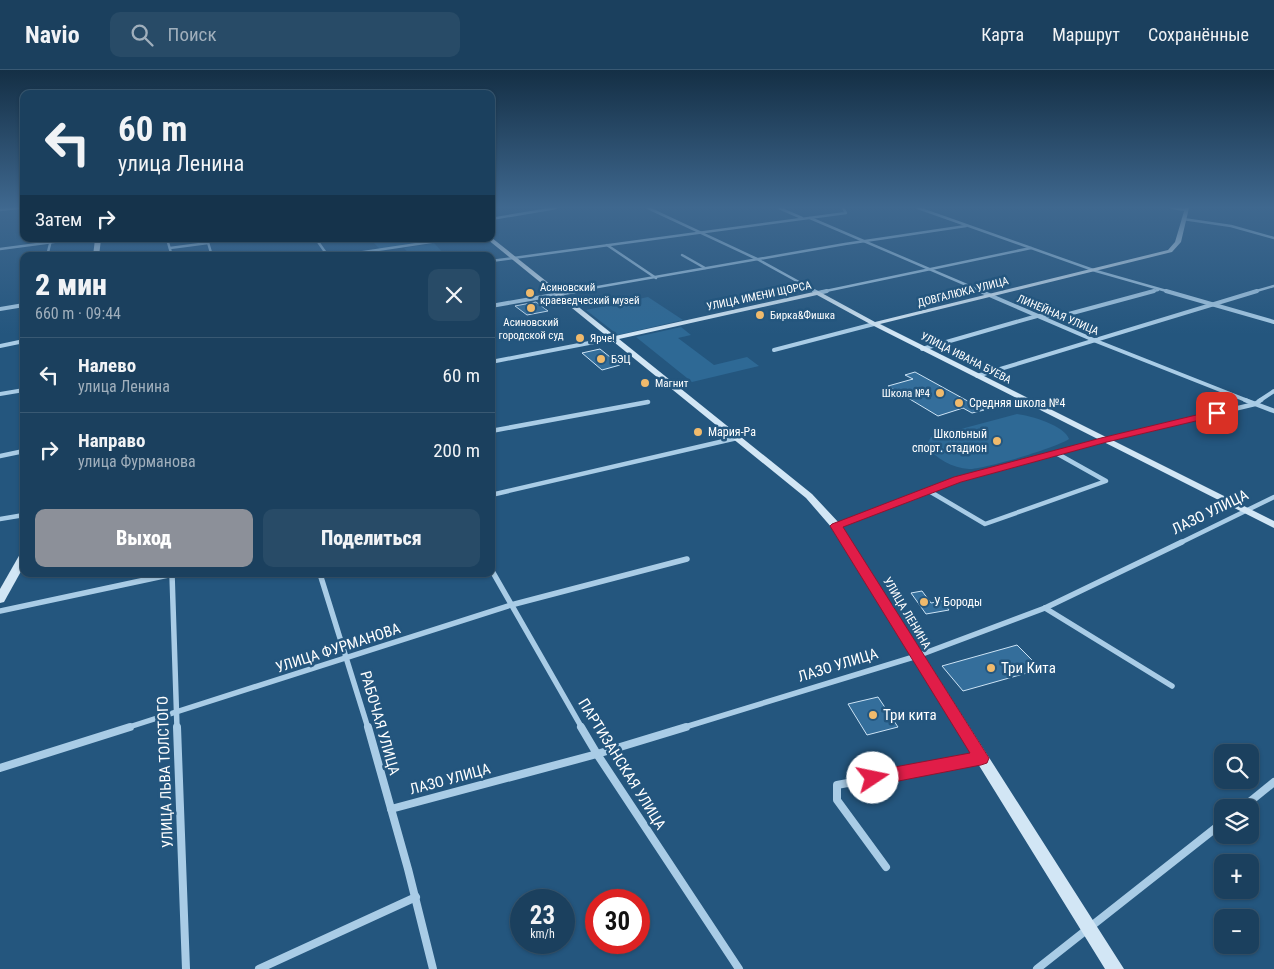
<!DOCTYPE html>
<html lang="ru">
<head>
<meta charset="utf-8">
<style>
	:root { --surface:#1b405e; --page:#284b67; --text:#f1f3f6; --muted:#a0afbc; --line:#395973; --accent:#8c9099 }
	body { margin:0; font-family:"Roboto Condensed",sans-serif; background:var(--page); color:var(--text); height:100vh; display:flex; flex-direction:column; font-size:19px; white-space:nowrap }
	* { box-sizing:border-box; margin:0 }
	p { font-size:16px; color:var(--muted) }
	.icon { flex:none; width:28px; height:28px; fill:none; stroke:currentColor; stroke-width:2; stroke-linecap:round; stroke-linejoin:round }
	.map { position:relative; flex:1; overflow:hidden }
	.sheet { position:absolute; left:20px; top:182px; width:475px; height:325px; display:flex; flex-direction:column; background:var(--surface); border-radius:10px; box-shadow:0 1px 4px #0004,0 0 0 1px var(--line) }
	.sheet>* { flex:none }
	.hud { position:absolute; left:20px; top:20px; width:475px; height:152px; border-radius:10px; box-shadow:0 1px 4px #0004,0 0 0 1px var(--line); background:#1b405e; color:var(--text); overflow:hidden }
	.fabs { position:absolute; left:1214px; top:674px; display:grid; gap:10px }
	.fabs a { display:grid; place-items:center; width:45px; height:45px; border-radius:10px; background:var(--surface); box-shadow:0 1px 4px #0004,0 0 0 1px var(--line); font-size:25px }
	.speed { position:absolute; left:510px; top:819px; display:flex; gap:10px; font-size:25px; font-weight:700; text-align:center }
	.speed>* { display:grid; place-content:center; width:65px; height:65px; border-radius:50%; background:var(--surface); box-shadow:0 1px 4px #0004,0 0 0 1px var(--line); line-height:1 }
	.speed small { font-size:12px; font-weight:400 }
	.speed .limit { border:8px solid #d22; background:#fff; color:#111 }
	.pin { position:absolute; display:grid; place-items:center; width:42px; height:42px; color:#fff; margin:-21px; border-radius:10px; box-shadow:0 2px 8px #0006 }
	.me { position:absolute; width:55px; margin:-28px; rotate:79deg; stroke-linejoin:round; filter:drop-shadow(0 0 4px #0008) }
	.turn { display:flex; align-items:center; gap:18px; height:105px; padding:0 15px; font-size:22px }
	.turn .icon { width:65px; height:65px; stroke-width:2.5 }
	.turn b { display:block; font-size:35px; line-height:42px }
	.then { display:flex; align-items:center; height:48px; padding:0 15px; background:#0003; gap:10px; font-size:19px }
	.round { display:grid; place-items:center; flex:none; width:52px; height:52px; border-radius:10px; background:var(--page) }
	.headline { display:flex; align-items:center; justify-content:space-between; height:85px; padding:0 15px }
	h1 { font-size:30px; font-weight:800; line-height:38px }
	.primary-button { display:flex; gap:10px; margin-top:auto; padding:10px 15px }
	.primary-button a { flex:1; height:58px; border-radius:10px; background:var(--accent); color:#fff; font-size:20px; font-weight:800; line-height:58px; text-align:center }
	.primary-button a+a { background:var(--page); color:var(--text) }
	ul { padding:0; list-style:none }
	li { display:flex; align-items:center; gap:15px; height:75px; padding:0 15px; border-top:1px solid var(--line) }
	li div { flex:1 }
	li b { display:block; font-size:19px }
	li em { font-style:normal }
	header { display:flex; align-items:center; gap:30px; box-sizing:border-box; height:70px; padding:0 25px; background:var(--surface); border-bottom:1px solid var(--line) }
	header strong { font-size:24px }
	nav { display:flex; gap:28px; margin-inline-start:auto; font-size:18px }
	.search { width:350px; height:45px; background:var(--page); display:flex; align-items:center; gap:12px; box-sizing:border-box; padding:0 18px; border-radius:10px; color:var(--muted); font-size:19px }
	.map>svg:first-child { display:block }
	.green { fill:#2e6995 }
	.building { fill:#346e9b; stroke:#cce3f5 }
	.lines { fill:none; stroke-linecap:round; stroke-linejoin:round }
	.street-far4 { stroke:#a9cce6; stroke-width:2.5 }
	.street-far3 { stroke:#a9cce6; stroke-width:4 }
	.street-far2 { stroke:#a9cce6; stroke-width:4.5 }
	.street-far1 { stroke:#a9cce6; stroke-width:5.5 }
	.street { stroke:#a9cce6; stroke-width:8 }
	.secondary { fill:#d2e6f5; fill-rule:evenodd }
	.route { fill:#e11d48; stroke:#92132f }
	.poi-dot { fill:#f0ba6c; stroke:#24567e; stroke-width:2 }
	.labels { text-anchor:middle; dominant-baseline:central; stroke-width:5; stroke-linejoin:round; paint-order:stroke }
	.far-poi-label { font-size:11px; fill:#fff; stroke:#24567e; text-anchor:start }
	.far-street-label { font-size:11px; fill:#fff; stroke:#24567e }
	.poi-label { font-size:12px; fill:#fff; stroke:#24567e; text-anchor:start }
	.street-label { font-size:12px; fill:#fff; stroke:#24567e }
	.near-street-label { font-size:15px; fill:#fff; stroke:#24567e }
	.near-poi-label { font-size:15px; fill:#fff; stroke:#24567e; text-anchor:start }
</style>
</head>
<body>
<header>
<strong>Navio</strong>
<div class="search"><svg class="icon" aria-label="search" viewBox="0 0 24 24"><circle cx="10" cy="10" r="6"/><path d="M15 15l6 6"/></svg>Поиск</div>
<nav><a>Карта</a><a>Маршрут</a><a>Сохранённые</a></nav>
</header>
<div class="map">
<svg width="1274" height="899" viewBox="0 0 1274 899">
	<rect width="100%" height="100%" fill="#24567e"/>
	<g class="green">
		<path d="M398 169H448L380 179 374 173Z"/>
		<path d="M434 173 446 186H411L404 178Z"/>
		<path d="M648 227 683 250 618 265 586 240Z"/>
		<path d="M681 257 691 265 678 268 714 295 747 287 759 296 692 312 636 267Z"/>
		<path d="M1017 344C1031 346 1064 355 1069 369 1056 378 984 399 969 399 952 398 937 389 926 376L931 367Z"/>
	</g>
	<g class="building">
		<path d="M536 232 548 241 527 245 515 236Z"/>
		<path d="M600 279 620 295 602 300 582 283Z"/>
		<path d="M915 302 984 340 972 343 963 338 938 346 888 316 913 309 905 305Z"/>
		<path d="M922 521 931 533 942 531 949 540 926 544 911 523Z"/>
		<path d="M1017 575 1041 599 963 621 942 596Z"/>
		<path d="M878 627 898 657 867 665 848 634Z"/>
	</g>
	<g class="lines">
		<g class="street-far4">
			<path d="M648 138 757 189 817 222"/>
			<path d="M779 138 802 148"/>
			<path d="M918 138 1096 201 1170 222"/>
			<path d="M1172 138 1186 140"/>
			<path d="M0 140 18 138"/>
			<path d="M810 148 983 222"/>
			<path d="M491 149 556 138"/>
			<path d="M1183 149 1231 156 1274 168"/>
			<path d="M167 169 172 186"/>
			<path d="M207 169 212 186"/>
			<path d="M316 169 328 186"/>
			<path d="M607 175 656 208"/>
			<path d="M170 178 208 173"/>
			<path d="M0 179 76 169"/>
			<path d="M682 185 705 198"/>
			<path d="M47 186 51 170"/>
			<path d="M185 186 211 183"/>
			<path d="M337 186 451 169"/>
			<path d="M491 191 846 143 843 138"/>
			<path d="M569 222 845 174 966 156"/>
			<path d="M821 222 1031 178"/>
			<path d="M1149 222 1158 220"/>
			<path d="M1253 222 1274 216"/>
		</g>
		<g class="street-far3">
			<path d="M814 221 818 223 827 221"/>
			<path d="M980 221 1096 271 1248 331"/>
			<path d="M1166 221 1274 252"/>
			<path d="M491 236 576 221"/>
			<path d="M0 239 24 235"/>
			<path d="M0 276 24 271"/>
			<path d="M922 279 1037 246 1065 245 1154 221"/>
			<path d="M774 280 874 254"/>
			<path d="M491 292 615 268"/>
			<path d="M977 306 1257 221"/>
			<path d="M0 324 24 320"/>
			<path d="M1259 331 1274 321"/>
		</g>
		<g class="street-far2">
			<path d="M1245 330 1274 341"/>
			<path d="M491 361 648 332"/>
			<path d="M0 386 24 381"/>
			<path d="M929 421 985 454 1106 411 1056 383"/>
			<path d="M491 425 737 368"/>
			<path d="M0 449 24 445"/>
			<path d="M836 456 958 410 1104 370 1255 334 1261 330"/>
			<path d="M1180 473 1274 427"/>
		</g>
		<g class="street-far1">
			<path d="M491 499 582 658"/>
			<path d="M172 504 177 658"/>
			<path d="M320 504 368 658"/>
			<path d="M1045 538 1172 616"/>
			<path d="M0 541 173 504"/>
			<path d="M126 658 511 535 687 489"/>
			<path d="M682 658 917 586 1045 538 1182 472"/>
		</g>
		<g class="street">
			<path d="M177 657 186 899"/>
			<path d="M368 657 408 799 433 899"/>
			<path d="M581 657 597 684 739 899"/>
			<path d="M0 698 130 657"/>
			<path d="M1242 738 1274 712"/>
			<path d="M391 739 597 684 686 657"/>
			<path d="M886 797 837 730V715L981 688"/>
			<path d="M259 899 416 827"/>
			<path d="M1037 899 1222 753"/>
		</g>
		<g class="secondary">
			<path d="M1185 138H1189L1181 172 1172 182 880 254 1274 451V458L872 255 817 225 619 269 812 424 840 454 1124 899H1105L832 458 806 428 487 169 492 168 615 266 818 221 875 252 1168 180 1175 172Z"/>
			<path d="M95 169H101L99 186H93Z"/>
			<path d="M24 483V496L4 532 0 533V519L20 484Z"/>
		</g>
	</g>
	<linearGradient id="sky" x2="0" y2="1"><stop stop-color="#142f45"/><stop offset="0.52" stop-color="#3f688f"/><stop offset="1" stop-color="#3f688f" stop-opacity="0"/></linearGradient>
	<rect width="1274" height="264" fill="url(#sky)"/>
	<path class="route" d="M1217 340 1221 341V345L1107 372 961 412 843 457 989 688 987 693 981 695 873 716 867 714 865 708 867 703 873 701 970 683 830 456 832 454 954 407 1101 368Z"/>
	<g class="poi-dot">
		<circle cx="530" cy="223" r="5"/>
		<circle cx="531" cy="238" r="5"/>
		<circle cx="760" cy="245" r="5"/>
		<circle cx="580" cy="268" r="5"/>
		<circle cx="601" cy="289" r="5"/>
		<circle cx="645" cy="313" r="5"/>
		<circle cx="940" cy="323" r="5"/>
		<circle cx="959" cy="333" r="5"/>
		<circle cx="698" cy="362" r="5"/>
		<circle cx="997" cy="371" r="5"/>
		<circle cx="924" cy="532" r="5"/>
		<circle cx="991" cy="598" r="5"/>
		<circle cx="873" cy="645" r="5"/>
	</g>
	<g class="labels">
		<g class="far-poi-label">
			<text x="540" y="217">Асиновский<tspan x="540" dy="13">краеведческий музей</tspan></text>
			<text x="770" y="245">Бирка&amp;Фишка</text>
			<text x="531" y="252" text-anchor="middle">Асиновский<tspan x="531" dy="13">городской суд</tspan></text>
			<text x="590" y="268">Ярче!</text>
			<text x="611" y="289">БЭЦ</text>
			<text x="655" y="313">Магнит</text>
			<text x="930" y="323" text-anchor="end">Школа №4</text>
		</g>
		<g class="far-street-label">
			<text transform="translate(963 222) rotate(-14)">ДОВГАЛЮКА УЛИЦА</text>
			<text transform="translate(759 226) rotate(-12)">УЛИЦА ИМЕНИ ЩОРСА</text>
			<text transform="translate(1058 245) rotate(23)">ЛИНЕЙНАЯ УЛИЦА</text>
			<text transform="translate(966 288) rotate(27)">УЛИЦА ИВАНА БУЕВА</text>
		</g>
		<g class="poi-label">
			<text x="969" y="333">Средняя школа №4</text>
			<text x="708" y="362">Мария-Ра</text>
			<text x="987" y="364" text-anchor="end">Школьный<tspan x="987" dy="14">спорт. стадион</tspan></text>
			<text x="934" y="532">У Бороды</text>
		</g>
		<g class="street-label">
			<text transform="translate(907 543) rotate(59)">УЛИЦА ЛЕНИНА</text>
		</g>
		<g class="near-street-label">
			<text transform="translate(1210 442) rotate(-26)">ЛАЗО УЛИЦА</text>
			<text transform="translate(338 578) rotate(-18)">УЛИЦА ФУРМАНОВА</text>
			<text transform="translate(838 595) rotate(-17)">ЛАЗО УЛИЦА</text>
			<text transform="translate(380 653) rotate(74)">РАБОЧАЯ УЛИЦА</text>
			<text transform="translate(622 694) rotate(58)">ПАРТИЗАНСКАЯ УЛИЦА</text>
			<text transform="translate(165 702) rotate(-92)">УЛИЦА ЛЬВА ТОЛСТОГО</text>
			<text transform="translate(450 709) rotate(-15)">ЛАЗО УЛИЦА</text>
		</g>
		<g class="near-poi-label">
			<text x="1001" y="598">Три Кита</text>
			<text x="883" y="645">Три кита</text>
		</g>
	</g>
</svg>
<div class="fabs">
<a><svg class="icon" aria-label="search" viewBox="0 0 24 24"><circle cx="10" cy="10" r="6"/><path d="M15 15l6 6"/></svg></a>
<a><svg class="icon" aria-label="layers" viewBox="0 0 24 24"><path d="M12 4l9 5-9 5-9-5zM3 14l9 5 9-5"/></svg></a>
<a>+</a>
<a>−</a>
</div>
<div class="speed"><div>23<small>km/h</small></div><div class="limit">30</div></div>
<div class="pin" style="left:1217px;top:343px;background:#d93025"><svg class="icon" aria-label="arrive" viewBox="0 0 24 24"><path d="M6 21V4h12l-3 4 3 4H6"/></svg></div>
<svg class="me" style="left:873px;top:708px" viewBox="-20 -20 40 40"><circle r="19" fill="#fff"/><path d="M0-13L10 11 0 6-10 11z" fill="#e11d48"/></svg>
<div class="hud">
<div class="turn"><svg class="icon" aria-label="left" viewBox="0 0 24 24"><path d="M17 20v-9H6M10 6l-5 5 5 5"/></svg><div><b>60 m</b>улица Ленина</div></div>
<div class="then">Затем<svg class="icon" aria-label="right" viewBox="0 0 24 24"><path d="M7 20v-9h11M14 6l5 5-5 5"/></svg></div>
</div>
<section class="sheet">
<div class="headline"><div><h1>2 мин</h1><p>660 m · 09:44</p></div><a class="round"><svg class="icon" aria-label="close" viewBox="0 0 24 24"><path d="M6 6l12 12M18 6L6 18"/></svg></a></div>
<ul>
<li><svg class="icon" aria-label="left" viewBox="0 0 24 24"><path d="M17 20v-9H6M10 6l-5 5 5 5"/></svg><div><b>Налево</b><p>улица Ленина</p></div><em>60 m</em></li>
<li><svg class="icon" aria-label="right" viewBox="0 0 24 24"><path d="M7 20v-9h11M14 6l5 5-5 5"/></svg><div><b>Направо</b><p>улица Фурманова</p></div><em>200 m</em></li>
</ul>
<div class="primary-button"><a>Выход</a><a>Поделиться</a></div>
</section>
</div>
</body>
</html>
